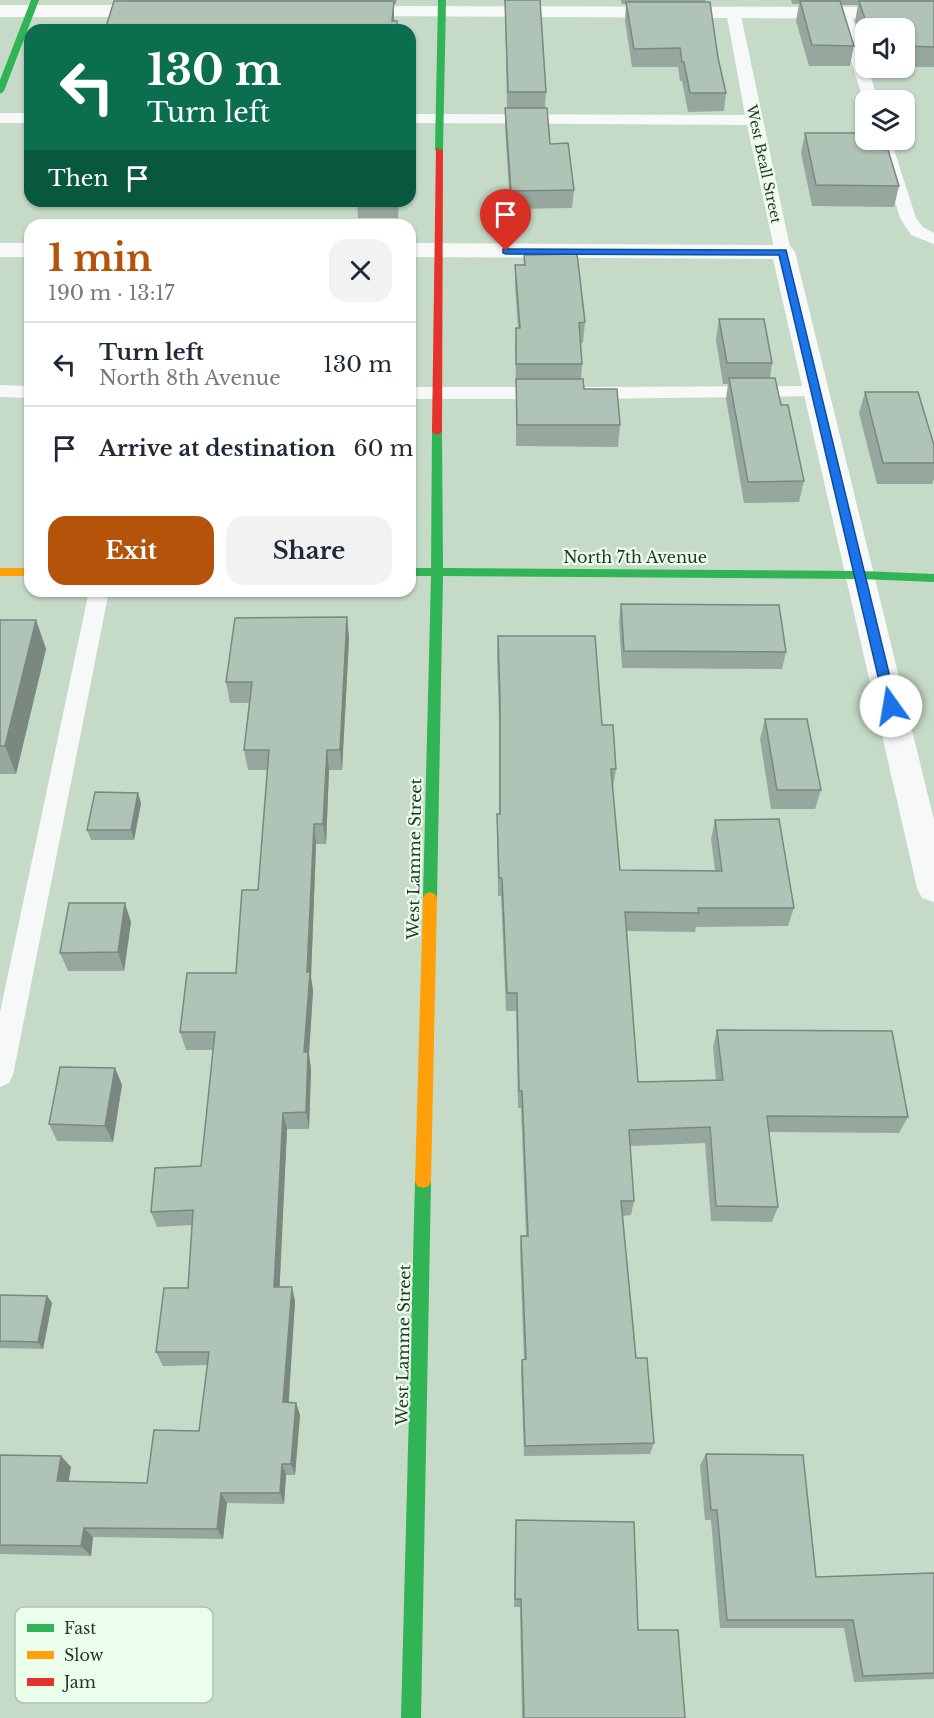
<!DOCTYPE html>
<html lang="en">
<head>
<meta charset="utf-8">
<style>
	:root { --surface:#fff; --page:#f2f2f3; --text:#1f2937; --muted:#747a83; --line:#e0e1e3; --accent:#b45309 }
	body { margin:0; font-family:"Libre Baskerville",serif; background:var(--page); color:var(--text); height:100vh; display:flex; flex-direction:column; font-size:22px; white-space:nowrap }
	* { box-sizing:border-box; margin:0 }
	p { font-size:20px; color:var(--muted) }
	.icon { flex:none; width:33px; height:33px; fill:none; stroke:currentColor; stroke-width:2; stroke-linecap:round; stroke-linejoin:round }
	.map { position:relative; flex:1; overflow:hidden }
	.panel { position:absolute; left:24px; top:219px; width:392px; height:378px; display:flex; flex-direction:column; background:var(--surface); border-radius:18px; box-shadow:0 2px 4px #0004 }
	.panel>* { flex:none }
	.top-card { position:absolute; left:24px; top:24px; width:392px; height:183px; border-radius:18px; box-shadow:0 2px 4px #0004; background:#0b6e4f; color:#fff; overflow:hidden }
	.tools { position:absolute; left:855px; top:18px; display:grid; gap:12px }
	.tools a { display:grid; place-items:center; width:60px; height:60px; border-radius:12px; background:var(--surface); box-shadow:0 2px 4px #0004; font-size:30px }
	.pin { position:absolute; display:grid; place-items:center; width:51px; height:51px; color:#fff; margin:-62px -26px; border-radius:50% 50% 50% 0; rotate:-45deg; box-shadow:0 0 6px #0007 }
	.pin .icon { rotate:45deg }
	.me { position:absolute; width:66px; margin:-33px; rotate:347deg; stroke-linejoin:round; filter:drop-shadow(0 0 4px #0008) }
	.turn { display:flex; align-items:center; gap:21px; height:126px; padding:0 24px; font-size:27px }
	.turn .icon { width:78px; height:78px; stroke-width:2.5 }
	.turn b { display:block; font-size:42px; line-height:51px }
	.then { display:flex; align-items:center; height:57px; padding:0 24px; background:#0003; gap:12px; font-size:22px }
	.round { display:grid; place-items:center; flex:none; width:63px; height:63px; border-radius:18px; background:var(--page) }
	.summary { display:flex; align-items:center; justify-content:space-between; height:102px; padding:0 24px }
	h1 { font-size:36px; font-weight:700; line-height:45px; color:var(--accent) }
	.action { display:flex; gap:12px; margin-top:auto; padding:12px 24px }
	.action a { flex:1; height:69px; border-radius:18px; background:var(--accent); color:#fff; font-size:24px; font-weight:700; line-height:69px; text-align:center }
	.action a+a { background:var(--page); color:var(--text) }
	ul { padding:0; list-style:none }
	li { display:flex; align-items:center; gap:18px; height:84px; padding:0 24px; border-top:2px solid var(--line) }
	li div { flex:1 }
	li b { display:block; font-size:22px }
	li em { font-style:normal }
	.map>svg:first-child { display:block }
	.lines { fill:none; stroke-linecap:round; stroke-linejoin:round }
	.lane { fill:#f6f9f7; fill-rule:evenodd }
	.street { fill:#f6f9f7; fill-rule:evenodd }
	.fast { fill:#30b455; fill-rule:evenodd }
	.slow { fill:#ff9f0a; fill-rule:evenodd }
	.jam { fill:#e5322d; fill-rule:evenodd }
	.wall { fill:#96a89d }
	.shaded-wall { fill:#7a887f }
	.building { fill:#afc3b6; stroke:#7a887f; stroke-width:1.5 }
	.route { fill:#1a73e8; stroke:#114b97; stroke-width:1.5 }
	.labels { text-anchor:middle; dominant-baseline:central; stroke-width:4.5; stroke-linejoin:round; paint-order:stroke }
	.far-street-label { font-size:14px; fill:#263527; stroke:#ebfeec }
	.street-label { font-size:16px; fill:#263527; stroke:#ebfeec }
	.key { fill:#ebfeec; stroke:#b0c2b1; stroke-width:1.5 }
	.key-label { font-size:16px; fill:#263527 }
</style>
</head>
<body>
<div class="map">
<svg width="934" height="1718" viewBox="0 0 934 1718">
	<rect width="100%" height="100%" fill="#c5dac7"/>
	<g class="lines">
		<g class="lane">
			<path d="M733 7 740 11 791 252 789 256H777L775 252 747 125 410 123V114L745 115 726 11Z"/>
			<path d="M845 13 852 17 866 59V68H868L878 100H866V103L863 100 838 17Z"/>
			<rect x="0" y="113" width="30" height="10"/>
			<path d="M876 140H891L916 218 923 227 934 233V244L911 235 900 218Z"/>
			<path d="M0 385 30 386V398L0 397Z"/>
			<path d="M817 386 824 388 826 392 824 396 586 399 579 397 577 393 579 389 586 387Z"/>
			<path d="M410 387H548L555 389 557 393 555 397 548 399H410Z"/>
			<path d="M89 591H109L13 1075 9 1083 0 1087V1012Z"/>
		</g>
		<g class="street">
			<path d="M0 5H154L161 7 164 11 161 15 154 17H0Z"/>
			<path d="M350 6 934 7V19L343 16 340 12 343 8Z"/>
			<rect x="0" y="243" width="30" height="14"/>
			<path d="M410 243 783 245 791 247 795 252 934 820V902L922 898 917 888 773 259 410 257Z"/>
		</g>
		<g class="fast">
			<path d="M31 0H39L4 91 0 94V80Z"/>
			<path d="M438 0H446L443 150 439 153 435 150Z"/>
			<path d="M437 429 442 432 443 568 861 571 934 574V582L861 579 443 576 437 898 435 902H425L423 898 431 576H410V568H431L432 432Z"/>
			<path d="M423 1174 429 1176 431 1181 421 1718H401L415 1181 417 1176Z"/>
		</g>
		<g class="slow">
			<rect x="0" y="568" width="30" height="8"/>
			<path d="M430 892 435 894 437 898 431 1181 429 1186 423 1188 417 1186 415 1181 423 898 425 894Z"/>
		</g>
		<path class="jam" d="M436 148 443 150 442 432 437 435 432 432Z"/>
	</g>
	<g class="wall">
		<path d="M122 0H397L396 4H394V21H397V30H105Z"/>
		<path d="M504 0H538L546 92 545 108 550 144 574 190 572 208 510 209 505 126V108H507L505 4Z"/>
		<path d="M621 0H706L705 2 726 93 724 111 688 112 682 81H680L678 67H632L625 21 626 4H622Z"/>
		<path d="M791 0H934V67H904V28H866V54L855 21 858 5H841L854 46 850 66H809L796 21 799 4H792Z"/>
		<path d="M805 133 899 186 894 207 812 206 801 153Z"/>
		<path d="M357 201H399L398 218H358Z"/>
		<path d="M524 255 585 322 583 343H580L582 364 581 379 584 389 620 425 618 447 516 446V384L515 348 516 328H518L515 285V265H524Z"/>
		<path d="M719 319 772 363 770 378 781 405 804 481 799 502 744 503 726 399 728 384H723L716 340Z"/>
		<path d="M865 392 934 445V479L932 484H877L859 413Z"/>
		<path d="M621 604 786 652 782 669 622 668 619 621Z"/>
		<path d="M347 617 349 639 342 770H329L326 844H316L311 977 313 991 309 1054 311 1070 309 1129H287L279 1287 295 1301 288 1402 296 1403 300 1415 295 1475H286L284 1504 227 1503 223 1539 93 1537 91 1556 0 1554V1455L71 1467 68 1481 147 1483 199 1431 207 1365 163 1366 156 1352 188 1288 192 1225 157 1227 151 1212 201 1166 213 1050H186L180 1032 236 973 258 890 267 770H248L244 750 249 703H230L226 682Z"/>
		<path d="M0 620H36L46 649 16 774H0Z"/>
		<path d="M498 636 602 725 616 769 613 788 620 870H715L711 839 715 820 794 908 788 926 696 927 695 932 627 931 638 1082 716 1080 713 1047 717 1030 908 1117 899 1133 769 1132 778 1207 772 1222 711 1221 705 1143 630 1146 634 1201 631 1215 623 1216 636 1358 654 1443 650 1454 524 1456 521 1372 522 1360H524L520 1250 521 1236H526L521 1108H518L516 1011H506L501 896H498L497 833V814H499V719L497 656Z"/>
		<path d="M765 719 821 790 815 809H771L760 739Z"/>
		<path d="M141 803 134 840H91L87 830Z"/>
		<path d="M131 922 124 971H68L60 953Z"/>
		<path d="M115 1068 122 1085 113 1142 57 1141 49 1124Z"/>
		<path d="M0 1295 47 1296 52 1303 43 1349 0 1348Z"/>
		<path d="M706 1454 816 1577 934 1573V1679L854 1682 844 1628H720L711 1520H705L700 1465Z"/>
		<path d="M516 1520 638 1630 685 1718H522L520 1607H514L515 1530Z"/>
	</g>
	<g class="shaded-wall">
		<path d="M394 1V20L393 30 392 21Z"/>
		<path d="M347 617 349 639 342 770 340 750Z"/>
		<path d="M36 620 46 649 16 774 5 746Z"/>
		<path d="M327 750 329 770 326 844 323 824Z"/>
		<path d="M138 793 141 803 134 840 131 830Z"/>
		<path d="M314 824 316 844 311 977 313 991 309 1054 311 1070 309 1129 306 1112 304 1052Z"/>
		<path d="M125 903 131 922 124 971 118 952Z"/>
		<path d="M115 1068 122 1085 113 1142 105 1126Z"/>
		<path d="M283 1113 287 1129 279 1301 274 1287Z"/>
		<path d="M292 1287 295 1301 288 1415 283 1402Z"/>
		<path d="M47 1296 52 1303 43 1349 38 1342Z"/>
		<path d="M296 1403 300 1415 295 1475 291 1464Z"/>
		<path d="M61 1456 71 1467 67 1492 57 1481Z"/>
		<path d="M282 1464 286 1475 284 1504 280 1493Z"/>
		<path d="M221 1493 227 1503 223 1539 217 1529Z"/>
		<path d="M84 1528 93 1537 91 1556 81 1546Z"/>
	</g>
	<g class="building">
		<path d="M505 0H540L546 92H508Z"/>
		<path d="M114 1H394L392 21H397V30H105Z"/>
		<path d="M800 1H840L854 46 812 45Z"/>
		<path d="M859 1H934V47L904 46V28H868Z"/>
		<path d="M626 2H710L718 58 726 93H690L684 62H682L680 48 634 49Z"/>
		<path d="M505 108H547L550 144 568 143 574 190 511 191Z"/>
		<path d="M805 133H866V140H885L899 186 816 185Z"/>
		<path d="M577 254 585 322 579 323 582 364H516V328H520L515 265H525L524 255Z"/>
		<path d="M719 319H764L772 363H727Z"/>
		<path d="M729 378H775L781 405H788L804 481 748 482Z"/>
		<path d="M516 379H583L584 389H617L620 425H517Z"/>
		<path d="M865 392H918L934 445V463H883Z"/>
		<path d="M621 604 779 605 786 652 624 651Z"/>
		<path d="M347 617 340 750H327L323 824H314L307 972H310L304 1052H308L306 1112 283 1113 274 1287H292L283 1402 296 1403 291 1464H282L280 1493H221L217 1529 84 1528 81 1546 0 1545V1455L61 1456 57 1481 147 1483 154 1430 199 1431 209 1352H156L164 1288H188L193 1210 151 1212 155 1168 201 1166 215 1032H180L187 973H236L242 890H258L269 750H244L252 682H226L235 618Z"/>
		<path d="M0 620H36L5 746H0Z"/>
		<path d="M498 636H595L602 725H613L616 769H611L620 870 722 871 715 820 779 819 794 908H698L699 913 625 912 638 1082 723 1080 717 1030 892 1031 908 1117 767 1116 778 1207 716 1206 710 1127 629 1130 634 1201H621L636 1358H647L654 1443 525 1446 522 1360 526 1359 521 1236H528L522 1091H519L517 993H507L502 878H499L497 814H500V699Z"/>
		<path d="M765 719H807L821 790H777Z"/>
		<path d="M95 792 138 793 131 830H87Z"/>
		<path d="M69 903H125L118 952 60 953Z"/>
		<path d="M60 1067 115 1068 105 1126 49 1124Z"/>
		<path d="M0 1295 47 1296 38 1342 0 1341Z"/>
		<path d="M706 1454 803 1455 816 1577 934 1573V1673L863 1676 853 1620H727L717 1510H711Z"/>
		<path d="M516 1520 634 1522 638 1630H678L685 1718H524L521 1599H515Z"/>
	</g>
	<path class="route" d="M503 249 786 250 897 706 895 709 891 711 885 706 779 255 506 254 503 253Z"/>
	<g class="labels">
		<g class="far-street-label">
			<text transform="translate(764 164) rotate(78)">West Beall Street</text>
		</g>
		<g class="street-label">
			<text x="635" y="557">North 7th Avenue</text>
			<text transform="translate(414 859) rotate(-89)">West Lamme Street</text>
			<text transform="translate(403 1345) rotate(-89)">West Lamme Street</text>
		</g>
	</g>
	<rect x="15" y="1607" width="198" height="96" rx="9" class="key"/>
	<rect x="27" y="1624" width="27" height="8" fill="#30b455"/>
	<rect x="27" y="1651" width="27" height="8" fill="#ff9f0a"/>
	<rect x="27" y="1678" width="27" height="8" fill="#e5322d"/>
	<g class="key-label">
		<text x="64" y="1634">Fast</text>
		<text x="64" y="1661">Slow</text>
		<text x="64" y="1688">Jam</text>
	</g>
</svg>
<div class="tools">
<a><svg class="icon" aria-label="sound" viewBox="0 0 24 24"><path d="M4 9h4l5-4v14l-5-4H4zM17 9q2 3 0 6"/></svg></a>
<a><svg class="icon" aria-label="layers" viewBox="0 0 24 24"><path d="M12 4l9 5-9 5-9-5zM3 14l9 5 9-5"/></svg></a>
</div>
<div class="pin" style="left:506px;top:251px;background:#d93025"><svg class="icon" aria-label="arrive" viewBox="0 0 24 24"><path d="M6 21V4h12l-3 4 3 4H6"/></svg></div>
<svg class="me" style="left:891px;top:706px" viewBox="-20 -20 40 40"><circle r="19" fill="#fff"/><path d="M0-13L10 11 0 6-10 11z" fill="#1a73e8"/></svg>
<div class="top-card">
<div class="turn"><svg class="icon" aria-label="left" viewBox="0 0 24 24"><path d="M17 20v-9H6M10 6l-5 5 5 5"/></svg><div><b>130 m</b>Turn left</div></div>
<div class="then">Then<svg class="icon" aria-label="arrive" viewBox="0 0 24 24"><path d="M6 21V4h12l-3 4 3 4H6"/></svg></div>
</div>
<section class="panel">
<div class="summary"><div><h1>1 min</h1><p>190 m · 13:17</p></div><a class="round"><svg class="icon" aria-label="close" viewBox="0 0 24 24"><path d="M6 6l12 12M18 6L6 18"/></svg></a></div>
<ul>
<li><svg class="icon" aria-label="left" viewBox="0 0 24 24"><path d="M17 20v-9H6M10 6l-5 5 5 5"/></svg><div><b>Turn left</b><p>North 8th Avenue</p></div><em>130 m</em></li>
<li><svg class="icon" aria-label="arrive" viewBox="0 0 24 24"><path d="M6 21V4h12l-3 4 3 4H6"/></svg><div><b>Arrive at destination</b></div><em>60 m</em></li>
</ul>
<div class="action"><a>Exit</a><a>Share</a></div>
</section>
</div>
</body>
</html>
